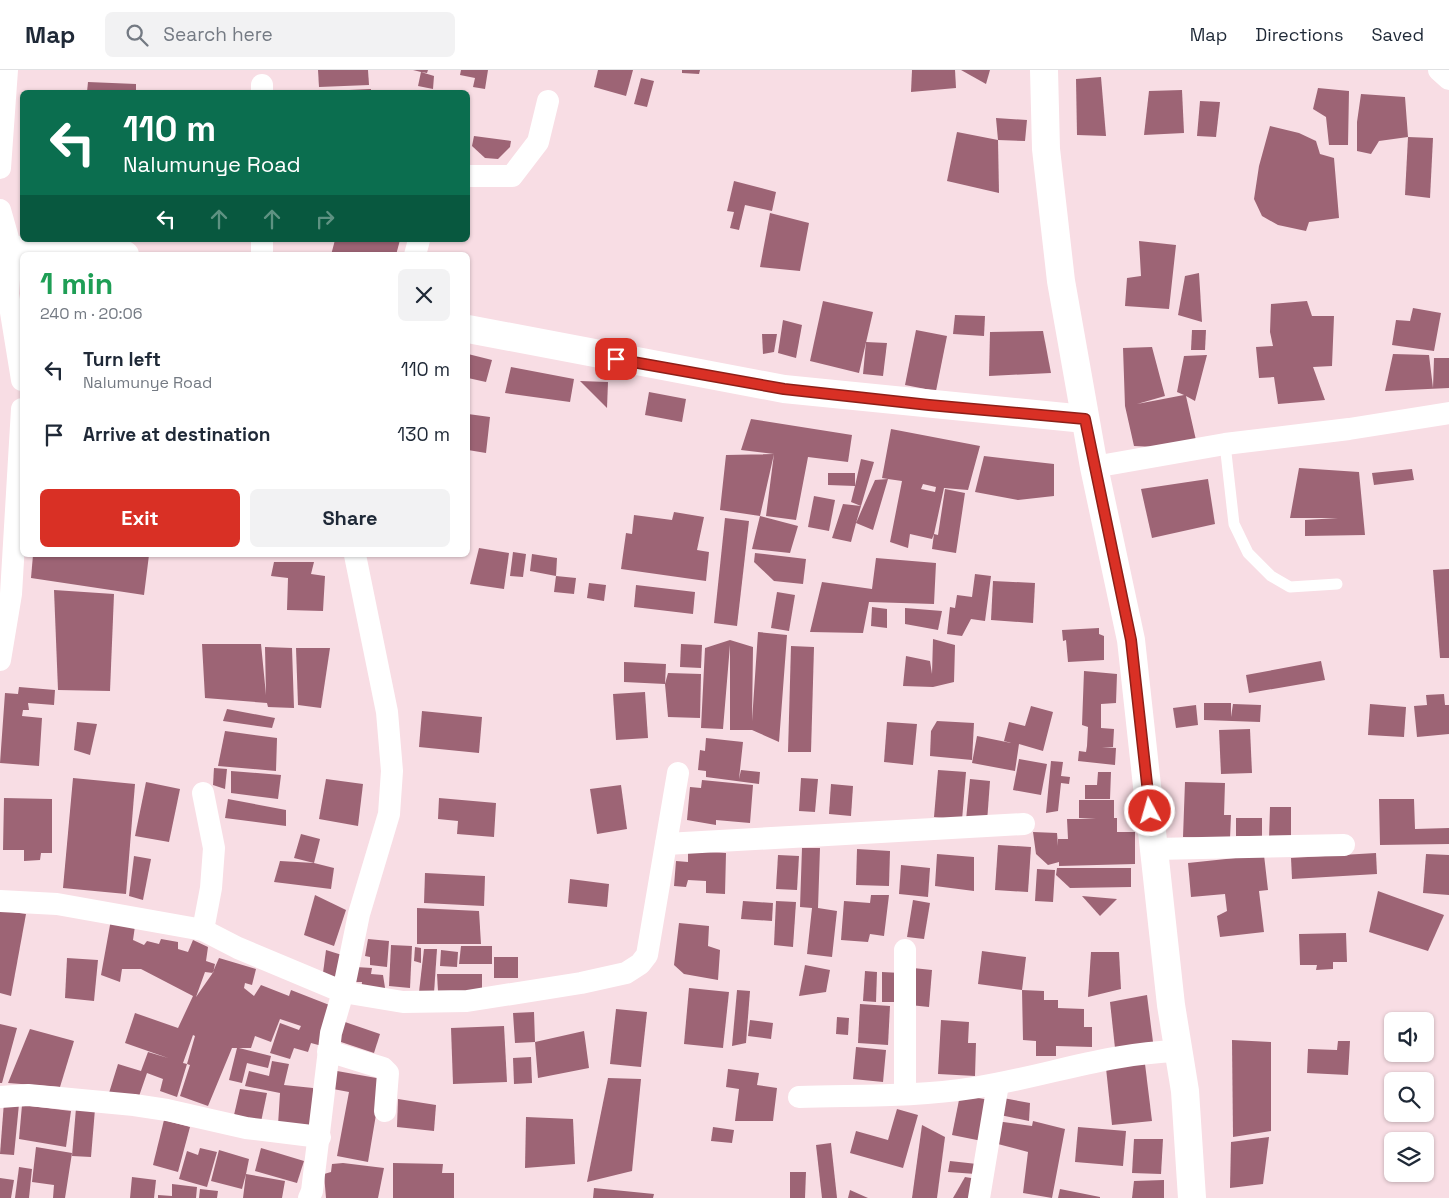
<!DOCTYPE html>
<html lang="en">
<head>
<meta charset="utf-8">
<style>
	:root { --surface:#fff; --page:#f2f2f3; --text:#1f2937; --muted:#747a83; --line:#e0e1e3; --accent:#d93025 }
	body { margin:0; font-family:"Space Grotesk",sans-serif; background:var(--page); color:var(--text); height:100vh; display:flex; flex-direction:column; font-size:19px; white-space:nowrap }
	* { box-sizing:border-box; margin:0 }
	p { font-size:16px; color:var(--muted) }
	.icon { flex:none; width:28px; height:28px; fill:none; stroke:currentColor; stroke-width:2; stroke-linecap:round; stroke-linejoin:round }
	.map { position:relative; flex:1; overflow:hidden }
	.side { position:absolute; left:20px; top:182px; width:450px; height:305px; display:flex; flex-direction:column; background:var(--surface); border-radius:8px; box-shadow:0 1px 4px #0004 }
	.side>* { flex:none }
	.top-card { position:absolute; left:20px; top:20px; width:450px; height:152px; border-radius:8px; box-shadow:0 1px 4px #0004; background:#0b6e4f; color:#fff; overflow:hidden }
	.fabs { position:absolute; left:1384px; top:942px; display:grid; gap:10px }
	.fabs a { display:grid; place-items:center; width:50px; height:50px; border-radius:8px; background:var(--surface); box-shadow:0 1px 4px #0004; font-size:25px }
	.pin { position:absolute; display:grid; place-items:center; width:42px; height:42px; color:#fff; margin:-21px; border-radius:10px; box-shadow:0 2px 8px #0006 }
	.me { position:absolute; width:55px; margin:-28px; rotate:354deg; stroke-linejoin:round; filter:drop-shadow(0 0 4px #0008) }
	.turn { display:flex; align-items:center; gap:18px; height:105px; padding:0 20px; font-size:22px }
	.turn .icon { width:65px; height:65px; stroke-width:2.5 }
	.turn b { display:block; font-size:35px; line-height:42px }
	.lanes { display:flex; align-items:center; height:48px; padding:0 20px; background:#0003; justify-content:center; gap:25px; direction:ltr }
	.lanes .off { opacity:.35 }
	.round { display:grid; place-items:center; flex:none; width:52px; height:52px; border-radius:8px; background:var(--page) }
	.headline { display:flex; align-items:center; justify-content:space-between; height:85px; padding:0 20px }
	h1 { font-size:30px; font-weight:700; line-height:38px; color:#1e9e55 }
	.cta { display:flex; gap:10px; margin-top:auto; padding:10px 20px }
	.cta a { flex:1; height:58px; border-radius:8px; background:var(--accent); color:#fff; font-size:20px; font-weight:700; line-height:58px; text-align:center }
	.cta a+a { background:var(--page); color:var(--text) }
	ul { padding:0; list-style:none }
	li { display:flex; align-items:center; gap:15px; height:65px; padding:0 20px }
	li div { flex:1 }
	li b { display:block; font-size:19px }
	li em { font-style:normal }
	header { display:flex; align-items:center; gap:30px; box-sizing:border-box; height:70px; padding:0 25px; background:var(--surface); border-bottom:1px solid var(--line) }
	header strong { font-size:24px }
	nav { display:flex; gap:28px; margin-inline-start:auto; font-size:18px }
	.search { width:350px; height:45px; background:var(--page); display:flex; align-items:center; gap:12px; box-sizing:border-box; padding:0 18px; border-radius:8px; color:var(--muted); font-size:19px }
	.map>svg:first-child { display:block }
	.building { fill:#9d6475; fill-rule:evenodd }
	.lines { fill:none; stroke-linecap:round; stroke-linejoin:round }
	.service { stroke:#fff; stroke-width:11 }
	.minor { stroke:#fff; stroke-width:22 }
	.tertiary { stroke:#fff; stroke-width:28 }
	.route-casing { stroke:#8d1f18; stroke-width:12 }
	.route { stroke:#d93025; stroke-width:9 }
</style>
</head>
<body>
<header>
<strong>Map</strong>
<div class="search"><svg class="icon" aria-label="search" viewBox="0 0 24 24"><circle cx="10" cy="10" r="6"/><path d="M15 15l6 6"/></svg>Search here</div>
<nav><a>Map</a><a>Directions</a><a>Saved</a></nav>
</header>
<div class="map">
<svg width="1449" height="1128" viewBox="0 0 1449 1128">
	<rect width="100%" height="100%" fill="#f8dde4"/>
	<g class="building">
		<path d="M318 0H368L369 15 319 17Z"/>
		<path d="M413 0H428L427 3 421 2 434 6 433 19 418 16 421 2Z"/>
		<path d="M461 0H488L485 19 473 17 475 8 460 5Z"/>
		<path d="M598 0H633L626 26 594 17Z"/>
		<path d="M682 0H700L699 4 682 3Z"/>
		<path d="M912 0H955L956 18 911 22Z"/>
		<path d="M961 0H990L986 14Z"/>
		<path d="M1101 7 1106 66 1077 65 1076 9Z"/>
		<path d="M641 8 654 11 647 37 634 34Z"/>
		<path d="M88 12 136 14V22H87Z"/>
		<path d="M1318 18 1349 21 1348 75H1329L1326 47 1313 39Z"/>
		<path d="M371 19V22H328L327 21Z"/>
		<path d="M1182 20 1184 63 1144 65 1149 21Z"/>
		<path d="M1361 24 1405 27 1408 67 1379 71 1371 84 1357 81V52Z"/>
		<path d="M1200 31 1220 32 1216 67 1197 66Z"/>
		<path d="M996 48 1027 50 1025 71 998 70Z"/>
		<path d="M1270 56 1299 63 1316 71 1320 84 1334 88 1339 148 1309 152 1306 161 1278 155 1262 146 1254 129 1259 96Z"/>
		<path d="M957 62 998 70 999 123 947 111Z"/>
		<path d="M474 66 511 71 510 77 498 89 485 88 472 76Z"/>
		<path d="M1408 67 1433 68 1430 128 1405 125Z"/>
		<path d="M734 111 776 122 772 141 745 135 739 160 730 158 734 142 727 141Z"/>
		<path d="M770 143 809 153 800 201 760 197Z"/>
		<path d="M335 170H400L396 185H331Z"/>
		<path d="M1139 171 1176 175 1169 239 1125 236 1127 208 1141 206Z"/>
		<path d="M1199 203 1202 252 1178 245 1185 206Z"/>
		<path d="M823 231 873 242 859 303 810 291Z"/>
		<path d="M1307 231 1312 246H1334L1332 296 1313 297 1325 330 1278 334 1274 307 1259 308 1256 277 1273 276 1270 262 1271 234Z"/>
		<path d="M1413 238 1441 243 1434 281 1392 275 1396 250 1410 251Z"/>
		<path d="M955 245 985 246 984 266 953 264Z"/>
		<path d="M783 250 802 255 796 288 778 283Z"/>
		<path d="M916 260 947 266 936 321 905 315Z"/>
		<path d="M1192 260H1206L1205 280H1191Z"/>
		<path d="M1043 261 1051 303 989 306 990 262Z"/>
		<path d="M762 264H777L774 282 763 284Z"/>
		<path d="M866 272 887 273 883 306 863 304Z"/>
		<path d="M1152 277 1165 326 1137 334 1184 325 1177 322 1184 286 1207 285 1195 331 1186 326 1198 379 1134 376 1125 336 1123 278Z"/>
		<path d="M468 284 492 290 486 312 468 308Z"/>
		<path d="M1393 284 1429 285 1433 318 1434 288H1449V318L1385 321Z"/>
		<path d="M511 297 574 309 570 332 505 323Z"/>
		<path d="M580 311 608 312 607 338Z"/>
		<path d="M649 322 686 329 682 352 645 345Z"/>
		<path d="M468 344 490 347 486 383 468 380 470 359H468Z"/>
		<path d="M751 349 852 365 848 392 808 387 796 450 766 446 774 384 760 446 798 456 790 483 752 479 760 446 720 440 726 385 774 384 741 380Z"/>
		<path d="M891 359 980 376 968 420 944 418 934 464 938 465 945 419 965 423 956 483 932 479 934 464 932 469 910 464 908 478 890 472 902 411 888 409 873 460 856 453 851 472 832 468 843 434 861 436 851 432 855 416 828 415V403H855V416L861 389 874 392 856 453 875 410 888 409 882 408ZM923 414 936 417 935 422 921 419Z"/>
		<path d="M984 386 1054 394V426L1018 430 975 422Z"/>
		<path d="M1299 398 1359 402 1365 465 1305 466V450L1338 448H1290Z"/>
		<path d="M1412 399 1414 410 1374 415 1372 403Z"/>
		<path d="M1208 409 1215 454 1152 468 1141 419Z"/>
		<path d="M814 426 835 430 829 461 808 457Z"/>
		<path d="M674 442 704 447 697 480 709 482 706 511 621 499 626 463 632 464 634 445 672 450Z"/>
		<path d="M725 448 749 451 737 556 714 553Z"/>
		<path d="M479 478 509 483 504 519 470 514Z"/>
		<path d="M513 482 526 484 523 507 510 506Z"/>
		<path d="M755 483 806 489 803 514 774 511 754 492Z"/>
		<path d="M532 484 557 488 556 506 576 508 574 524 554 522 556 506 530 501Z"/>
		<path d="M33 485H149L144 525 31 508Z"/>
		<path d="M876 488 936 493 934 534 869 532 863 563 810 562 822 512 872 519Z"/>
		<path d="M274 492H314L311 504 325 506 323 541 287 540 288 508 271 506Z"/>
		<path d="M1449 499V588H1440L1433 500Z"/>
		<path d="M975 504 991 506 985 551 971 549 962 566 947 564 950 537 955 538 957 525 972 527Z"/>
		<path d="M993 511 1035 513 1033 553 991 550Z"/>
		<path d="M589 513 606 515 604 531 587 528Z"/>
		<path d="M636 515 695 522 693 544 634 537Z"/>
		<path d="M54 520 114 524 110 621 58 620Z"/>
		<path d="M777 522 795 525 789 561 771 558Z"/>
		<path d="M872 537 887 539V558L871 556Z"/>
		<path d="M905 538 942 541 938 560 905 554Z"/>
		<path d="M1099 558V564L1104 566V590L1068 592 1066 570 1063 571 1062 560Z"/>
		<path d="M758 562 787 565 779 672 752 660H730V575L723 659 701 658 705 578 730 570 753 577 752 651Z"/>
		<path d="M933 569 955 575 954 612 933 617 903 616 906 586 930 591 932 604Z"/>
		<path d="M202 574H261L266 625 265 577 292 578 294 638 268 637 267 633 205 628Z"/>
		<path d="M681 574 702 575 701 598 680 597Z"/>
		<path d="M791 576 814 577 811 682H788Z"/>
		<path d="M296 578H330L321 638 298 635Z"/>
		<path d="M1321 591 1325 610 1249 623 1246 605Z"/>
		<path d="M624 592 666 594 665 614 624 612Z"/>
		<path d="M1084 601 1117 604 1116 633 1101 634V658L1114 659 1113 677H1102L1116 678 1115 695 1078 691 1079 681 1086 682 1087 676 1088 657 1082 655Z"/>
		<path d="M668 603 701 604 700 648 668 647 665 614Z"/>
		<path d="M19 617 55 620 54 635 28 633 29 640H23L22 646 42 648 39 696 0 693 5 623 18 624Z"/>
		<path d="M645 622 648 668 616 670 613 624Z"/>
		<path d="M1444 624 1445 635H1449V664L1417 667 1414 636 1427 635 1426 625Z"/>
		<path d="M1204 633H1231V647L1233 634 1261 635 1260 652 1204 650Z"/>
		<path d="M1370 634 1406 637 1404 667 1368 665Z"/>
		<path d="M1196 635 1198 655 1176 658 1173 638Z"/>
		<path d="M1031 636 1053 642 1043 681 1019 674 1015 701 972 693 977 666 1011 673 1004 671 1009 652 1025 656Z"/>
		<path d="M227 639 275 648 272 658 223 651Z"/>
		<path d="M422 641 482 647 479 683 419 677Z"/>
		<path d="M937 651 974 653 972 690 930 686 931 661Z"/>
		<path d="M77 652 97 654 90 685 74 680Z"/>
		<path d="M887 652 917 654 913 695 884 692Z"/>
		<path d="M1250 659 1252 703 1221 704 1219 660Z"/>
		<path d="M225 661 277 668 276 701 218 696Z"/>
		<path d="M706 668 743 672 739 709 741 700 760 702 759 714 706 707V701L698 700 700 680 705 681Z"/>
		<path d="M1019 689 1047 694 1041 725 1013 720Z"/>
		<path d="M1051 691 1063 692 1061 706 1070 707 1069 714 1061 713 1058 741 1046 743Z"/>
		<path d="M214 698 227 699 225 719 213 715Z"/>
		<path d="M938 700 966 702 962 750 934 747Z"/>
		<path d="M231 701 281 705 278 729 231 723Z"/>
		<path d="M1098 702H1111L1110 729H1085V715H1097Z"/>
		<path d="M73 708 135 714 126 824 63 818Z"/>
		<path d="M801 708 818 709 815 742 799 741Z"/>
		<path d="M326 709 363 714 358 756 319 749Z"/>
		<path d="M970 709 990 711 987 752 966 750Z"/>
		<path d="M702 710 753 715 750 753 716 750V755L687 750 690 717 701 718Z"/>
		<path d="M146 712 180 719 169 772 135 766Z"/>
		<path d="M1185 712 1225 713 1224 745H1231L1230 769 1183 767Z"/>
		<path d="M831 714 853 716 851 746 829 744Z"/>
		<path d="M621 715 627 759 597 764 590 719Z"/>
		<path d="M4 728 52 729V783H41L40 790 24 791V780H3Z"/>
		<path d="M439 728 496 733 494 767 457 764 458 751 438 749Z"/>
		<path d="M228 729 286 740V756L225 748Z"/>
		<path d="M1379 729H1414L1415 759 1449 758V774L1380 775Z"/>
		<path d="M1079 730H1114V748H1117V762H1135V794L1059 796V792L1048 795 1036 784 1033 762 1057 763 1058 776V769H1068L1067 749H1096L1079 748Z"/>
		<path d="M1270 737H1291V769H1269Z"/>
		<rect x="1236" y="748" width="26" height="18"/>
		<path d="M301 764 320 769 314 793 294 788Z"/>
		<path d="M998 775 1031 777 1028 822 995 820Z"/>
		<path d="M802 778H820L818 838 837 841 832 887 807 884 812 838 800 837Z"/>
		<path d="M857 779 890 781 889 816 856 815Z"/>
		<path d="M688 781 726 783 725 824 706 823V811L688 810 686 817 674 816 676 791 688 792Z"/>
		<path d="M1376 783 1377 804 1292 809 1291 788Z"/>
		<path d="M937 784 974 787V821L935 816Z"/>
		<path d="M1426 784 1449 785V825L1423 823Z"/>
		<path d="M778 785 799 786 797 820 776 819Z"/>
		<path d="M1264 785 1268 820 1259 821 1264 862 1220 867 1217 846 1227 841 1225 824 1191 827 1188 793Z"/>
		<path d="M134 786 151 789 143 830 129 826Z"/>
		<path d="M280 791 314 793 334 798 331 819 274 812Z"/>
		<path d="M901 795 930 798 928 827 899 824Z"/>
		<path d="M1057 798H1131V817L1070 818 1056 805Z"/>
		<path d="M1037 799 1055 800 1053 832 1035 831Z"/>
		<path d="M425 803 485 806 484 836 424 833Z"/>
		<path d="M570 809 609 814 607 837 568 833Z"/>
		<path d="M1378 821 1444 845 1428 881 1369 862Z"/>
		<path d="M315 825 346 840 334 876 304 865Z"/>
		<path d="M871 825H889L884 866 870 864 868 872 841 870 844 831 870 833Z"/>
		<path d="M1082 826 1117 829 1100 846Z"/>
		<path d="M913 830 930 833 924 869 907 867Z"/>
		<path d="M743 831 773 833 772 851 741 849Z"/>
		<path d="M776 831 796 832 793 877 774 875Z"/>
		<path d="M417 838 479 841 481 874H417Z"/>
		<path d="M0 840 26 844 11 926 0 923Z"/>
		<path d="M112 844 136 849 133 870 144 875 147 871 159 874 161 869 178 872V879L188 882 193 870 208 877 206 891 215 894 213 903 205 902 196 927 212 904 219 888 256 899 252 915 245 913 244 918 254 926 261 915 289 926 291 920 337 938 322 976 311 973 308 982 294 978 290 989 270 983 280 953 299 960 301 956 280 949 271 972 255 966 251 978H239L271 986 268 998 247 993 242 1013 229 1010 237 978H232L208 1036 180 1026 190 995 187 994 195 966 193 965 183 993 187 994 177 1027 160 1021 163 1009 147 1003 137 1032 109 1023 118 994 141 1001 148 982 168 988 125 973 135 943 178 958 193 926 141 899H122L120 912 101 905Z"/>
		<path d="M679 853 709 856 708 876 720 880 718 910 684 904 674 895Z"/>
		<path d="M1346 863 1347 892H1333V899L1316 900 1317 895H1300L1299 864Z"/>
		<path d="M368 869 389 871 387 897 370 895V887L365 886Z"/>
		<path d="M391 875 412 876 410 918 389 916Z"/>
		<path d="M461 876H492V894H459Z"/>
		<path d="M415 877 421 878V893L414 891Z"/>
		<path d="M424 879H437L434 923 419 922Z"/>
		<path d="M326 880 342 885 336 908 323 903Z"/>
		<path d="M441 880 458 882 457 897 440 896Z"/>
		<path d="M982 881 1026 887 1022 920 978 914Z"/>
		<path d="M1091 882H1119L1121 919 1088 927Z"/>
		<rect x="494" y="887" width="24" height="21"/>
		<path d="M67 888 98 890 94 931 65 928Z"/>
		<path d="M805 895 830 900 826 922 799 926Z"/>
		<path d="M356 897 372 898 371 904 383 905 386 924 361 923 362 912H355Z"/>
		<path d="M913 898 932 900 929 937 910 935Z"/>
		<path d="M865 901 877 902 876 932 863 931Z"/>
		<path d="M882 902 901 903 899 932H882Z"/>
		<path d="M437 904H482V924L438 921Z"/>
		<path d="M689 918 729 922 723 978 684 974Z"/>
		<path d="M737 920 750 921 746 973 732 976Z"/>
		<path d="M1022 920 1044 921V930H1058V938L1084 939V957H1092V977L1056 976V986H1036V971L1023 970Z"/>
		<path d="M1147 925 1153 972 1115 978 1110 932Z"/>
		<path d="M860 934 890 936 888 975 858 973Z"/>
		<path d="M616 939 647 942 641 997 610 994Z"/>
		<path d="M534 942 535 972 584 961 589 998 538 1008 535 972 515 973 513 943Z"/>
		<path d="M837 947 849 948 848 965 836 964Z"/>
		<path d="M750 950 773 953 771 969 748 966Z"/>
		<path d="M941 950 969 952 968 973H976L975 1006 938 1004Z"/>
		<path d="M345 952 380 964 374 983 338 971Z"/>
		<path d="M0 954 17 958 2 1013H0Z"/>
		<path d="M504 956 507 1012 453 1014 451 958Z"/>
		<path d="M30 959 74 971 60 1017 8 1013Z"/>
		<path d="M1232 970 1271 972V1061L1233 1067Z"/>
		<path d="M1338 971H1350L1348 1005 1307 1003 1308 979 1337 980Z"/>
		<path d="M856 977 886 980 883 1012 853 1009Z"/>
		<path d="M531 987 532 1013 514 1014 513 988Z"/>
		<path d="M272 991 289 994 284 1015 313 1018 319 1059 278 1055 280 1023 245 1016 249 1001 269 1006Z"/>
		<path d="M1145 994 1152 1051 1112 1055 1106 998Z"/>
		<path d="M728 999 759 1003 757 1015 777 1018 773 1051H735L739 1019 726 1017Z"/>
		<path d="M337 1001 382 1009 368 1092 337 1086 349 1022 333 1019Z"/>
		<path d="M608 1008 641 1009 632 1101 587 1112Z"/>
		<path d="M240 1019 267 1023 261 1052 234 1045Z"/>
		<path d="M960 1025 990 1030 982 1071 952 1065Z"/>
		<path d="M1003 1028 1030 1033 1029 1051 1000 1045Z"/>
		<path d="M398 1029 436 1035 434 1061 397 1057Z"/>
		<path d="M4 1032 19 1034 14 1085 0 1084Z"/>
		<path d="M22 1035 71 1041 66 1077 19 1069Z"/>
		<path d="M76 1038 95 1039 91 1087 72 1086Z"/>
		<path d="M897 1039 918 1045 903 1098 850 1083 856 1061 888 1070Z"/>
		<path d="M526 1047 573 1049 575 1094 525 1098Z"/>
		<path d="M164 1050 190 1057 178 1102 153 1095Z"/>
		<path d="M996 1051 1032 1056 1033 1051 1065 1059 1052 1128 1023 1123 1028 1082 994 1073Z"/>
		<path d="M922 1055 945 1067 937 1128H912Z"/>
		<path d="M713 1057 734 1060 732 1073 711 1071Z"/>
		<path d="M1078 1057 1126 1061 1123 1096 1075 1092Z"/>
		<path d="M1269 1067 1263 1114 1230 1118 1231 1072Z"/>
		<path d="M1134 1069H1163L1161 1104 1132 1103Z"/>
		<path d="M831 1073 837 1128H822L816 1075Z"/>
		<path d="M36 1077 72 1083 65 1128H53L54 1115 32 1112Z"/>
		<path d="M200 1078 217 1082 207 1117 179 1109 187 1081 198 1085Z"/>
		<path d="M261 1078 304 1091 297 1113 255 1101Z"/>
		<path d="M219 1080 249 1089 246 1104 285 1111 282 1128H243L246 1104 242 1119 211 1111Z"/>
		<path d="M950 1091 977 1094 976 1104 948 1102Z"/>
		<path d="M343 1093 384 1098 378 1128H326L324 1104 331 1102 332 1094Z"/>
		<path d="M393 1093 443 1094 442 1103H454V1128H393Z"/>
		<path d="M19 1097 32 1099 29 1128H15Z"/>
		<path d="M790 1102H806L805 1128H790Z"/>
		<path d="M132 1107 156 1110 154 1128H130Z"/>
		<path d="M965 1107 977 1109 975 1128H953Z"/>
		<path d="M0 1108 14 1110 11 1128H0Z"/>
		<path d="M1164 1110V1128H1132L1134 1111Z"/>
		<path d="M172 1114 197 1117 196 1128H158V1125L172 1126Z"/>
		<path d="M594 1118 654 1124 653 1128H593Z"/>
		<path d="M200 1119 218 1121 217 1128H199Z"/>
		<path d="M1060 1119 1100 1127V1128H1058Z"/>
		<path d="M850 1120 868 1128H848Z"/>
	</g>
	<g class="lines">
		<path class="service" d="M1225 374 1234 454 1248 483 1271 506 1290 517 1337 514"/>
		<g class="minor">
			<path d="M1439 0 1449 9"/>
			<path d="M262 22V15"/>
			<path d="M0 98 7 0"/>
			<path d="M468 106H512L538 72 548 31"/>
			<path d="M0 140 11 179 8 224 22 310"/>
			<path d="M262 185V170"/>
			<path d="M415 185 419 170"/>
			<path d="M1094 397 1225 374 1349 359 1449 343"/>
			<path d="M0 590 11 524 22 339"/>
			<path d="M203 723 214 778 211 818 203 860"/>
			<path d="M666 774 1024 754"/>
			<path d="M1155 779 1344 775"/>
			<path d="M0 831 57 834 203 860 238 878 343 922 403 932 467 931 581 913 626 903 640 894 647 885 678 703"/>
			<path d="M328 981 383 998 388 1003 385 1041"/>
			<path d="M905 1024V880"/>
			<path d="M0 1027 28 1025 134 1035 167 1040 246 1058 320 1067"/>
			<path d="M799 1027C857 1025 916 1027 973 1018 1044 1007 1106 983 1178 981"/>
			<path d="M309 1128 312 1121 331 963 343 922 359 844 389 744 392 701 387 642 355 485"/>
			<path d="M979 1128 998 1014"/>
		</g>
		<g class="tertiary">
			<path d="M1044 0 1046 79 1061 211 1094 397 1131 570 1171 935 1185 1021 1192 1128"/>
			<path d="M0 179 125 185"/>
			<path d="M468 259 784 319 1085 349"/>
		</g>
	</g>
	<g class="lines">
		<defs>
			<path id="route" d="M616 289 784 319 929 335 1085 349 1131 570 1150 741"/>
		</defs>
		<use href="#route" class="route-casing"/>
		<use href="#route" class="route"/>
	</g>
</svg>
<div class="fabs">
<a><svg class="icon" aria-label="sound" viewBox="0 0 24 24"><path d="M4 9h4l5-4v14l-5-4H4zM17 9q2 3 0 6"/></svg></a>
<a><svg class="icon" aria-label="search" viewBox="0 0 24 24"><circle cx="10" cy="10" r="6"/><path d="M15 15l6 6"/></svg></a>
<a><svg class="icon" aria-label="layers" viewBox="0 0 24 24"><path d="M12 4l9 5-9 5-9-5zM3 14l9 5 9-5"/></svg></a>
</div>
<div class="pin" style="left:616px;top:289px;background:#d93025"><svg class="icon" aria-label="arrive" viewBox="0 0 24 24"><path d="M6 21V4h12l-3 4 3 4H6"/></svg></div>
<svg class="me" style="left:1150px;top:741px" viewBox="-20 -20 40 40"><circle r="17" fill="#d93025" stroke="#fff" stroke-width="3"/><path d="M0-11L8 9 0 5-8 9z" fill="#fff"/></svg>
<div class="top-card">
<div class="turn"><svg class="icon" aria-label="left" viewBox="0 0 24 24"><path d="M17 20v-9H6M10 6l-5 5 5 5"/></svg><div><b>110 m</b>Nalumunye Road</div></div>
<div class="lanes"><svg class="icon" aria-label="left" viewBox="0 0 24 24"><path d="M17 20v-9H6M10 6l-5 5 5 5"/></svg><svg class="icon off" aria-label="ahead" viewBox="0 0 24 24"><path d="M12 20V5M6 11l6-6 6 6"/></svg><svg class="icon off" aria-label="ahead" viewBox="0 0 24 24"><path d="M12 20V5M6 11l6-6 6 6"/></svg><svg class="icon off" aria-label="right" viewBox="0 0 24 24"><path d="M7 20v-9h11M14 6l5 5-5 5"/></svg></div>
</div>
<section class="side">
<div class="headline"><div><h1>1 min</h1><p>240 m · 20:06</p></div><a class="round"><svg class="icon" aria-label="close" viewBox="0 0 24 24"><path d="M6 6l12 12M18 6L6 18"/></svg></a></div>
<ul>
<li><svg class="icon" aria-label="left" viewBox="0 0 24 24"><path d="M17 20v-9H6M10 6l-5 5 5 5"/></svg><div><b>Turn left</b><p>Nalumunye Road</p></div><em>110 m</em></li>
<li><svg class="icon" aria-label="arrive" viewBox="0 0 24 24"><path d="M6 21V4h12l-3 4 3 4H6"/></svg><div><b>Arrive at destination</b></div><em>130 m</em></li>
</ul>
<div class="cta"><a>Exit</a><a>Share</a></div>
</section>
</div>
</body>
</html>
